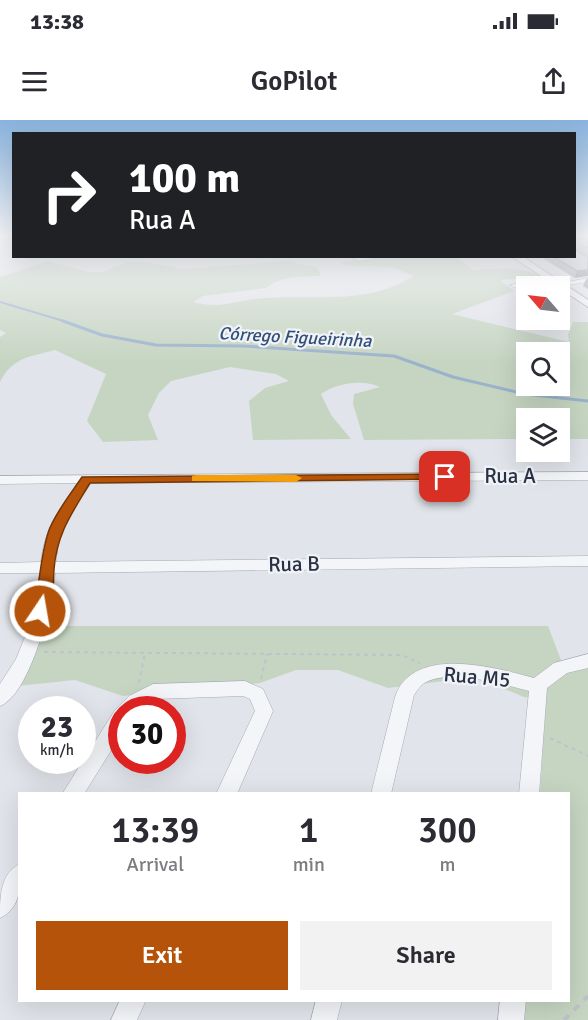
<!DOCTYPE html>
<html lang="en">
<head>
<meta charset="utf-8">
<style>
	:root { --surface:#fff; --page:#f2f2f3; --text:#2b2b33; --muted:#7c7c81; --accent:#b45309 }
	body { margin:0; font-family:Signika,sans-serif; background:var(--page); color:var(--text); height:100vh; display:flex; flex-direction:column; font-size:22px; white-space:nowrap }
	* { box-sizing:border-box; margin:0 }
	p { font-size:20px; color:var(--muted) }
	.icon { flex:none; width:33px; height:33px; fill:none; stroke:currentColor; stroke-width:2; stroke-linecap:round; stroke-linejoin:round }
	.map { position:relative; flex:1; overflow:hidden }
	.details { position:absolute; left:18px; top:672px; width:552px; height:210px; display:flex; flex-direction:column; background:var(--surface); border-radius:0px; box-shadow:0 6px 24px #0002 }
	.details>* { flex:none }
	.banner { position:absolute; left:12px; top:12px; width:564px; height:126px; border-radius:0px; box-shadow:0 6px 24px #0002; background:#202124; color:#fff; overflow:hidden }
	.needle { width:39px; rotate:298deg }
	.buttons { position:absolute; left:516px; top:156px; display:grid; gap:12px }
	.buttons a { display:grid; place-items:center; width:54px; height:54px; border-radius:0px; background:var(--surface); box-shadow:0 6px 24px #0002; font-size:30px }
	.speed { position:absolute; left:18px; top:576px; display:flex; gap:12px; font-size:30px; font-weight:700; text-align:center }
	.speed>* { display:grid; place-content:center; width:78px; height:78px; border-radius:50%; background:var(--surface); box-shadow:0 6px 24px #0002; line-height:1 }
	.speed small { font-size:15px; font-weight:400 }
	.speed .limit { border:9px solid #d22; background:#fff; color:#111 }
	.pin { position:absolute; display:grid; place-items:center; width:51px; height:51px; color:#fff; margin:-26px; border-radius:12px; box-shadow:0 3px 9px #0006 }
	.me { position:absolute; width:66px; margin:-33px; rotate:12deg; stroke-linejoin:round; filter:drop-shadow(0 0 4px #0008) }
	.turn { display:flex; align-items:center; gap:21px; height:126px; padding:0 18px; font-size:27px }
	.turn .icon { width:78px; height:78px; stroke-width:2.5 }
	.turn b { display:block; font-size:42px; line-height:51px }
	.eta { display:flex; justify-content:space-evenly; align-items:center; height:102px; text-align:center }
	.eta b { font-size:36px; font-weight:600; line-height:42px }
	.primary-button { display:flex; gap:12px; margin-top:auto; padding:12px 18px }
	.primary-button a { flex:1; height:69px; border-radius:0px; background:var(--accent); color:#fff; font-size:24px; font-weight:600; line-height:69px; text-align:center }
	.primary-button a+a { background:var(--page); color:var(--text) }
	.status { display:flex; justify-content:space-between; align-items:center; height:42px; padding:0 30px; background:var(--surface); direction:ltr }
	.status svg { height:16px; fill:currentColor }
	header { display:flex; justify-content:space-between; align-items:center; height:78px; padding:0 18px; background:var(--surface); font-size:27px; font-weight:600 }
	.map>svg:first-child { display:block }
	.green { fill:#c6d5c2; fill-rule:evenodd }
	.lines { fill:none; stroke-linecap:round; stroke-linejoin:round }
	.stream-far1 { stroke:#9bb2cc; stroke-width:2 }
	.stream { stroke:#9bb2cc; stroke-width:3 }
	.minor-casing { stroke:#a6abb5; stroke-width:1 }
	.tertiary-casing { stroke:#a6abb5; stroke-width:2 }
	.path-far1 { stroke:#bfc2c9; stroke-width:2; stroke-dasharray:4 4; stroke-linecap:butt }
	.path { stroke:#bfc2c9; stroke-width:4; stroke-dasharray:7 7; stroke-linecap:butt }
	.minor { fill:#f4f5f8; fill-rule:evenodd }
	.tertiary { fill:#f4f5f8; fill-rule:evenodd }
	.wall { fill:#9ea3ac }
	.shaded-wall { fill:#81848c }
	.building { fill:#b8bdc8; stroke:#81848c; stroke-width:1.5 }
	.route { fill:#b45309; stroke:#753606; stroke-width:1.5 }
	.slow { fill:#f59e0b }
	.labels { text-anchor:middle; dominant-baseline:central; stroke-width:4.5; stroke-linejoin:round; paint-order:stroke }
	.far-water-label { font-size:18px; font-style:italic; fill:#315079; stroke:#f1f3f8 }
	.street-label { font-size:21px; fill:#283243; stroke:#f1f3f8 }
</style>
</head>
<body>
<div class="status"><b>13:38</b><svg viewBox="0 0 49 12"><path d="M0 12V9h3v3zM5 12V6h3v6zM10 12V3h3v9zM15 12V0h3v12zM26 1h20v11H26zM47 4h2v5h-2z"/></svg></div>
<header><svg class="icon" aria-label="menu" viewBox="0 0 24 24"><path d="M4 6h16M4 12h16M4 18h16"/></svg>GoPilot<svg class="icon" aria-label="share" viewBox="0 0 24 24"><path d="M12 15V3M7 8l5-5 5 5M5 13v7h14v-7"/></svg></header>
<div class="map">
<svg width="588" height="900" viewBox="0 0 588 900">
	<rect width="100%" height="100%" fill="#e1e4ea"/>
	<g class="green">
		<path d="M398 136 457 137 473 150C495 149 522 145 541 157L500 160 514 171 452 194 569 222 568 214 573 202H588V319H560V298H526V319L364 320 353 284 354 274 380 267C362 259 337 263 321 274L331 295 351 319 253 320 249 281 265 268 289 261 276 254 230 247 171 261 159 273 148 295 158 320 103 322 87 301 106 254 55 230C29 237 13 237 0 262V217L6 213 0 210V157L48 141 89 152H102L128 142H148L182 149 288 141 318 148 321 156C303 157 281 155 266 168L203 176 193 182C223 190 238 179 266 178 317 175 368 185 414 156L393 147 344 145 341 142ZM526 232H560V266H526Z"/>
		<path d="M41 506H548L564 548 588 546V900H524L525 881 568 880V674L540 673 546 580 524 577 476 557 388 568 338 550H296L260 563 123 576 75 560 18 566Z"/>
	</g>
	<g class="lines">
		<path class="stream-far1" d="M0 182 67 202"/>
		<path class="stream" d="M63 201 102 215 156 225 244 226 394 236 453 257 525 274 588 281"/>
		<defs>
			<g id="minor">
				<path d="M9 116H14V118L10 117Z"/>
				<path d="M349 136H384L359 141Z"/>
				<path d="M551 158 555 160 554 162 514 167 510 165Z"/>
				<path d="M588 158V162L568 165 564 163Z"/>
				<path d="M588 352V360L91 363C73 388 58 410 56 442L588 436V446L55 453C53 482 30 575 0 586V564L16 539 27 512 36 483 40 453H0V443L41 442C44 411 59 388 78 363L0 364V356Z"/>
				<path d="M588 534V548L567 553 547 568 539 674H519L529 571C504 564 445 548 423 564 419 567 417 571 414 575L391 674H371C377 648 384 623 390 597 393 588 394 575 400 566 426 528 497 548 534 558L554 543Z"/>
				<path d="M245 561 263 569 273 591 237 674H216L255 591 250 579 243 576 155 579 139 590H122V613L84 674H62L115 590 129 576 153 564Z"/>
				<path d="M20 744C20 765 22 788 0 798 0 777 0 753 20 744Z"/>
				<path d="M120 880H146L137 900H111Z"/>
				<path d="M316 880H342L337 900H311Z"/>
				<path d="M500 880H526L524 900H498Z"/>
			</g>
			<path id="tertiary" d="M511 136H522L588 180V187Z"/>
		</defs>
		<use href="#minor" class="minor-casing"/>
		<use href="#tertiary" class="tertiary-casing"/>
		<g class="path-far1">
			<path d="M44 532 402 535 420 543"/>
			<path d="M261 559 267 534"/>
			<path d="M139 563 145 533"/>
			<path d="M550 618 588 636"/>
		</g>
		<path class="path" d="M564 900 588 876"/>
		<use href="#minor" class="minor"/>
		<use href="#tertiary" class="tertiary"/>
	</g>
	<g class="wall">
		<path d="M574 116H588V136L575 130 588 137 575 158 539 136H574Z"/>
		<path d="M588 158V169L583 166 586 159Z"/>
	</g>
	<path class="shaded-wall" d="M588 150V156L575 158 577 151Z"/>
	<g class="building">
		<path d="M574 116H588V128L574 122Z"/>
		<path d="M574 125 575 130 588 137V150L577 151 552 136H574Z"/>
	</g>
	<linearGradient id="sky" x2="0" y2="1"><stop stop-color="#89b3dd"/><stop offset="0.48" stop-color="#f2f3f6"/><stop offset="1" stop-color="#f2f3f6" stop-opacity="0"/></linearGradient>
	<rect width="588" height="242" fill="url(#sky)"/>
	<path class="route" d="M445 354 451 357 449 359 90 363C72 393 57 413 54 449 53 462 55 491 40 496L33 491C40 465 40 438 48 413 53 396 72 372 82 357Z"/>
	<path class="slow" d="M196 355H296L302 358 296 362 192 361V356Z"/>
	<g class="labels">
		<g class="far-water-label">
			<text transform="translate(295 217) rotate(3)">Córrego Figueirinha</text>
		</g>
		<g class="street-label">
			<text x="510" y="356">Rua A</text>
			<text transform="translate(294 444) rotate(-1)">Rua B</text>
			<text transform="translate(477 557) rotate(5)">Rua M5</text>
		</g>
	</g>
</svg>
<div class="buttons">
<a><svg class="needle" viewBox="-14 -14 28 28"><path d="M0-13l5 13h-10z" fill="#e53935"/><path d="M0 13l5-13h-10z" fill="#7c7c81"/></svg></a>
<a><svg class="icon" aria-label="search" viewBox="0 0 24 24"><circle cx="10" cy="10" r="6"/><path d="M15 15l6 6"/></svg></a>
<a><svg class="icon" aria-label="layers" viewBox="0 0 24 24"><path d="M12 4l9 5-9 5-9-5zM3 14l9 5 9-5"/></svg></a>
</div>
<div class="speed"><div>23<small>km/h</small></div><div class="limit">30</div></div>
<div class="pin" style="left:445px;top:357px;background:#d93025"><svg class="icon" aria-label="arrive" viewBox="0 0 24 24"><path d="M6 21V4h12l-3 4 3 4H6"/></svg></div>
<svg class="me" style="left:40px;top:491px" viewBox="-20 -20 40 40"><circle r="17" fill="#b45309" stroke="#fff" stroke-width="3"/><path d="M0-11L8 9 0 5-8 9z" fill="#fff"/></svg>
<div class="banner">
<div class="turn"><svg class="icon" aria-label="right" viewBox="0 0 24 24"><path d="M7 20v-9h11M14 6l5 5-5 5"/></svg><div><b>100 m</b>Rua A</div></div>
</div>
<section class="details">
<div class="eta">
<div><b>13:39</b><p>Arrival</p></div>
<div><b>1</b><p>min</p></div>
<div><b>300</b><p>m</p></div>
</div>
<div class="primary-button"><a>Exit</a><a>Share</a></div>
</section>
</div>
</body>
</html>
